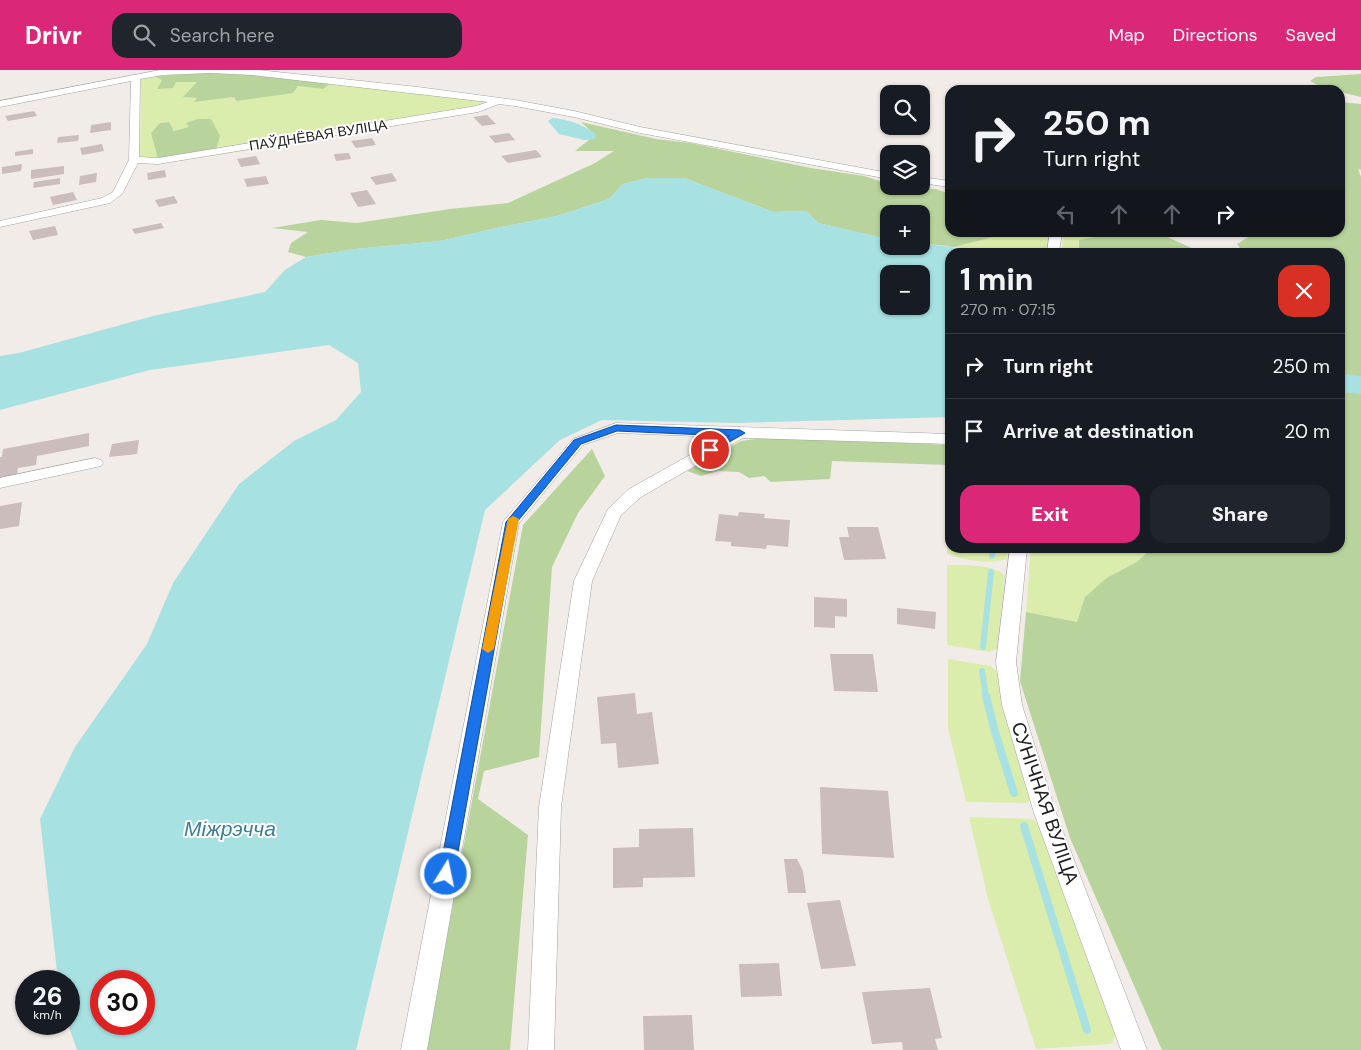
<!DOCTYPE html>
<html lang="en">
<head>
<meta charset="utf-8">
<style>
	:root { --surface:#171b24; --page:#20242c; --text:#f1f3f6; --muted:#9ea1a6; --line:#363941; --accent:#db2777 }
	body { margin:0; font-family:"DM Sans",sans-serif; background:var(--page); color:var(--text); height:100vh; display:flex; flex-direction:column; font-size:19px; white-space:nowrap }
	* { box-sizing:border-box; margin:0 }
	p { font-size:16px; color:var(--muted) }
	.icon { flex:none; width:28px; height:28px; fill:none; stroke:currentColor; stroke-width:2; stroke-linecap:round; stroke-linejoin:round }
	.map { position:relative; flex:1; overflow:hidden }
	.sheet { position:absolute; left:945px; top:178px; width:400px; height:305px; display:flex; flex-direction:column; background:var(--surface); border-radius:15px; box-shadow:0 1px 4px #0004 }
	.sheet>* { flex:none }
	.guide { position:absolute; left:945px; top:15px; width:400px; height:152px; border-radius:15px; box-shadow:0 1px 4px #0004; background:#171b24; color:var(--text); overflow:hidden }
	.tools { position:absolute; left:880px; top:15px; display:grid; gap:10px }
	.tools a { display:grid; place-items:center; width:50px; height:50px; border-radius:10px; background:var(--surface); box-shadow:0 1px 4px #0004; font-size:25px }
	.speed { position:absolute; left:15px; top:900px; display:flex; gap:10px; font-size:25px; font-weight:700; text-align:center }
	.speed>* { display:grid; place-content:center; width:65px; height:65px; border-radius:50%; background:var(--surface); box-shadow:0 1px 4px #0004; line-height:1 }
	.speed small { font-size:12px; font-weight:400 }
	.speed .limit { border:8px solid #d22; background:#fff; color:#111 }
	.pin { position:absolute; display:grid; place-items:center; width:42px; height:42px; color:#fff; margin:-21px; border:2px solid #fff; border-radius:50%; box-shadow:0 1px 5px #0007 }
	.me { position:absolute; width:55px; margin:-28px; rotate:10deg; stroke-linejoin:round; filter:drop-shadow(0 0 4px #0008) }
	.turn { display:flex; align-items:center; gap:18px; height:105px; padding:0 15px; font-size:22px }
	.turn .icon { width:65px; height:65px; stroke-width:2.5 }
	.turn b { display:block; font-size:35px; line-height:42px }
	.lanes { display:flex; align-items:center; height:48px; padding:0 15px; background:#0003; justify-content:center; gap:25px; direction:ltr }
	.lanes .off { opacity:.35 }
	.round { display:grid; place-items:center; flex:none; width:52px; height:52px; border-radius:15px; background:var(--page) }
	.summary { display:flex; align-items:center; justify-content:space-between; height:85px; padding:0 15px }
	h1 { font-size:30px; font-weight:800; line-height:38px }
	.cta { display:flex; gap:10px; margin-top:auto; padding:10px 15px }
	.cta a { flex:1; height:58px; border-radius:15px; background:var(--accent); color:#fff; font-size:20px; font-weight:800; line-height:58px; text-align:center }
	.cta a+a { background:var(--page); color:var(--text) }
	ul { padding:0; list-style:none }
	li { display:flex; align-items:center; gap:15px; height:65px; padding:0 15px; border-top:1px solid var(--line) }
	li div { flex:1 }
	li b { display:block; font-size:19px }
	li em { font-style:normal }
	header { display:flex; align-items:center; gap:30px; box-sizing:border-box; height:70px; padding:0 25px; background:var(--accent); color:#fff }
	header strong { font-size:24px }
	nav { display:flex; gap:28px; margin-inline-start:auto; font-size:18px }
	.search { width:350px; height:45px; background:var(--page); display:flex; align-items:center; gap:12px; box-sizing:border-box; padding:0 18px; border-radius:15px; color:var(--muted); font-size:19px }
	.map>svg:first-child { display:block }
	.grass { fill:#dbedad }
	.forest { fill:#b8d39b }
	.water { fill:#a7e1e1; fill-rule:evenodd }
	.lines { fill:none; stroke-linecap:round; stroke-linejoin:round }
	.stream-far1 { stroke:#a7e1e1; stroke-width:6 }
	.stream { stroke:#a7e1e1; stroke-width:8 }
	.river { fill:#a7e1e1; fill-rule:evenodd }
	.building { fill:#cabdbb }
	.street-casing { stroke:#a2a2a2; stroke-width:1 }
	.street { fill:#fff; fill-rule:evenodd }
	.route { fill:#1a73e8; stroke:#114b97 }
	.slow { fill:#f59e0b }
	.labels { text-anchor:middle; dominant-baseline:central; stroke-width:4; stroke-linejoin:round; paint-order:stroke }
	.far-street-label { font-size:14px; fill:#212121; stroke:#fff }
	.near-street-label { font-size:19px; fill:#212121; stroke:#fff }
	.near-water-label { font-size:21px; font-style:italic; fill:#3d7d95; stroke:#fff }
</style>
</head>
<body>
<header>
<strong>Drivr</strong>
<div class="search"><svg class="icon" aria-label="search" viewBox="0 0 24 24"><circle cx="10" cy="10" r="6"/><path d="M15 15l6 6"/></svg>Search here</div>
<nav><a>Map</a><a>Directions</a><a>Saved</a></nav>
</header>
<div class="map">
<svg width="1361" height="980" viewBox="0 0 1361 980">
	<rect width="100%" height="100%" fill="#f2ece8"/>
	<g class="grass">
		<path d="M154 6 162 10 158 19 175 12H197L184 27 198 28 195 32 234 27 235 31 298 16 323 19 331 13 487 32 475 37 216 80 186 54 190 57 174 61 169 52 160 53 151 63 158 89 140 88 141 8Z"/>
		<path d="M1009 163H1049L1046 182H985L954 177Z"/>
		<path d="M1064 163H1093L1095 167 1079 182H1061Z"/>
		<path d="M948 443H950V478H980L987 480 988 478H1008L1007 489C989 495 965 490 947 484Z"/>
		<path d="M1031 478H1152L1137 492 1108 507 1078 552 1026 542Z"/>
		<path d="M947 495C965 495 991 494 1005 505L997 579 989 582 947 575Z"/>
		<path d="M948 589 991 596 997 602 1002 634 1031 730 1026 733 966 732 948 658Z"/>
		<path d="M969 747 1032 749 1038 754 1116 965 1111 974 1036 979 988 829Z"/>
	</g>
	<g class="forest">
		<path d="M205 3 250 5 331 13 323 19 298 16 293 23 236 31 234 27 194 32 197 28 183 27 197 12H176L173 18 157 19 162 10 154 6Z"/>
		<path d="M1361 4V27L1340 22V20L1325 19 1310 11 1316 7Z"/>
		<path d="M1340 32 1361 34V100L1358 99 1361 107V980H1162L1070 768 1020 611 1026 542 1077 552 1085 527 1108 507 1137 492 1152 478H1340V182H1243L1237 174 1255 163 1340 162Z"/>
		<path d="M198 49H211L220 66 216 80 158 89 151 63 160 53 169 52 174 61 189 57 186 53Z"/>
		<path d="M581 52 656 69 690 73 811 98 864 106 889 114V116L936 119 950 124V162L1009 163 954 177 921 173V144H889V169L882 168 818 153 806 141 773 142 684 108H647L623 114 609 129 557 146 501 157 440 171 355 179 306 187 288 182 291 173 308 162 272 158 321 150 357 153 450 139 508 133 595 93 614 81H575L595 65Z"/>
		<path d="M1093 162 1158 163 1194 179 1242 182H1079V170L1095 167Z"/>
		<path d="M769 367 950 375V443H948V395L832 391 830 409 771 412 764 406 749 408 739 402 718 401 701 406 687 401 741 371Z"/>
		<path d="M592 379 605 406 578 443 552 497 539 687 484 701 478 729 528 765 510 980H426L523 455Z"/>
	</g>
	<g class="water">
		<path d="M552 48C568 49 583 55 596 64L595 69 584 70 559 64 548 51Z"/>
		<path d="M647 108H684L773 142 806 141 818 153 889 169V176H921V173L985 182H950V347L739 353 602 350 560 370 485 440 356 980H77L68 954 69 911H58L40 749 75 677 147 574 173 513 239 414 294 371 336 350 361 322 358 293 329 275 150 300 0 340V286L19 283 153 246 265 222 285 200 306 187 355 179 440 171 501 157 557 146 609 129 623 114ZM889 204H921V236H889ZM101 911H144V954H101Z"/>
	</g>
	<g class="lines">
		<g class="stream-far1">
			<path d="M992 486 993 478"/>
			<path d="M983 577 991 502"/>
			<path d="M982 601 986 627"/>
		</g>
		<g class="stream">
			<path d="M986 626 995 662 1014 723"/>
			<path d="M1024 756 1087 960"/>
		</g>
		<path class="river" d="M1340 304 1361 306V324L1340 322Z"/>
	</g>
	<g class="building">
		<path d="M34 41 37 46 8 51 5 46Z"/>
		<path d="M487 45 496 54 482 56 473 47Z"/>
		<path d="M111 52V60L90 63 91 55Z"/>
		<path d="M509 63 515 70 495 73 489 66Z"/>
		<path d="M79 65 78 71 57 73 58 67Z"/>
		<path d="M372 68 376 75 356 78 351 71Z"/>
		<path d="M102 74 104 81 82 85 80 78Z"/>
		<path d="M33 79V84L15 86V82Z"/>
		<path d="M536 80 542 87 508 93 501 86Z"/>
		<path d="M349 83 351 89 336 91 334 84Z"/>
		<path d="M256 86 260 94 241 97 237 89Z"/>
		<path d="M22 94 21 101 2 104V97Z"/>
		<path d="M64 96V104L31 109V100Z"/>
		<path d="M165 100 166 107 148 110 147 103Z"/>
		<path d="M97 103 96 112 79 115 80 106Z"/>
		<path d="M392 103 397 111 376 115 370 107Z"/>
		<path d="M266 106 269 114 247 117 244 109Z"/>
		<path d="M60 108V114L33 118 34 112Z"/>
		<path d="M367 120 376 134 358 137 350 123Z"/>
		<path d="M73 122 77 130 53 135 50 127Z"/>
		<path d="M174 126 178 133 159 137 155 130Z"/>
		<path d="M161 153 164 158 135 164 132 159Z"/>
		<path d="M55 156 58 165 33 170 29 161Z"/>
		<path d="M89 363V376L37 386 36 395 18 398 17 404 0 407V387H2L3 379Z"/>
		<path d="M139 370 137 384 109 387 112 374Z"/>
		<path d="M22 432 19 456 0 459V436Z"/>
		<path d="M739 442 765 444 764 448 790 450 788 477 767 475 766 479 731 476V472L715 471 719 444 738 446Z"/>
		<path d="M847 457H878L886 489 844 490 839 467H849Z"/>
		<path d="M814 527 847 529V547L835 546V558L814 557Z"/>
		<path d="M897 538 936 542 935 559 897 554Z"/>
		<path d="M830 584H873L878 622 834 621Z"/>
		<path d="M635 623 637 644 652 642 659 694 618 698 616 673 601 674 597 627Z"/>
		<path d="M820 717 888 721 894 788 822 784Z"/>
		<path d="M693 758 695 807 643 808V817L613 818V778L639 777V759Z"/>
		<path d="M784 789H797L803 801 806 823H788Z"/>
		<path d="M840 830 856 896 821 899 807 833Z"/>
		<path d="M779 893 782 926 741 927 739 894Z"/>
		<path d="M930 918 942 968 935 969 938 980H903L902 972 872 974 862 922Z"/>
		<path d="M692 945 694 980H644L643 946Z"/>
	</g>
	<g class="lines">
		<defs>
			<g id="street">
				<path d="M160 0H258L418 17 515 30 574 41 640 57 889 103V109L640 63 574 47 515 36 499 34 478 42 158 94 138 93 122 124 110 133 0 157V151L102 128 113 122 129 90 131 11 0 37V31ZM210 3 252 5 488 32 476 36 158 88 139 87 140 9 163 5Z"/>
				<path d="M921 107 950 111V117L921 113Z"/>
				<path d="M1050 162H1062L1059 182H1047Z"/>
				<path d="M616 353 950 364V374L743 368 641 427 621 445 592 511 561 737 554 980H528L539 737 574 511 608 439 629 419 722 367 618 363 583 375 519 453 427 980H401L503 452 573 369Z"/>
				<path d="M95 388 101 390 103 393 101 396 0 418V408Z"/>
				<path d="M1010 478H1027L1016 592 1022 635 1056 743 1147 980H1121L1034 743 1002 635 996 592Z"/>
			</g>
		</defs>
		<use href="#street" class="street-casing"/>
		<use href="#street" class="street"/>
	</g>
	<path class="route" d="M616 355 740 360 745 363 710 383 705 380 707 378 729 366 617 361 581 374 517 452 454 804 451 808 446 810 441 808 439 804 506 452 574 370Z"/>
	<path class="slow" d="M513 446 519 449 494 579 488 583 482 579 508 449Z"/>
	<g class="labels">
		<g class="far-street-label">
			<text transform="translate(318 65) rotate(-9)">ПАЎДНЁВАЯ ВУЛІЦА</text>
		</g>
		<g class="near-street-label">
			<text transform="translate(1045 733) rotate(71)">СУНІЧНАЯ ВУЛІЦА</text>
		</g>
		<g class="near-water-label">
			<text x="230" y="759">Міжрэчча</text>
		</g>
	</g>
</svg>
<div class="tools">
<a><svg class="icon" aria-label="search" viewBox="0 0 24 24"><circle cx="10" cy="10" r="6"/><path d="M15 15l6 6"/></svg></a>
<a><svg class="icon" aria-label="layers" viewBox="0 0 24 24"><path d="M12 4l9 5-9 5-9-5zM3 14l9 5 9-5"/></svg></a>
<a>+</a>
<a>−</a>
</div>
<div class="speed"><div>26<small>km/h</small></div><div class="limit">30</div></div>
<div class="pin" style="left:710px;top:380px;background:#d93025"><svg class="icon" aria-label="arrive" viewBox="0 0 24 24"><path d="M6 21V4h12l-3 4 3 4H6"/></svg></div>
<svg class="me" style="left:446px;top:804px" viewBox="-20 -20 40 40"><circle r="17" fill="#1a73e8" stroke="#fff" stroke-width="3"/><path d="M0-11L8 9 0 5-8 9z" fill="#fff"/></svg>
<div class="guide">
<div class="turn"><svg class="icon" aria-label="right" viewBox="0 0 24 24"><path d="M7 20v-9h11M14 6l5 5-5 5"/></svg><div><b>250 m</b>Turn right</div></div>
<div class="lanes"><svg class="icon off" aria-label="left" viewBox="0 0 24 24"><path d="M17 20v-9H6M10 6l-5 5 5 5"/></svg><svg class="icon off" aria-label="ahead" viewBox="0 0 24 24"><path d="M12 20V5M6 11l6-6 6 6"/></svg><svg class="icon off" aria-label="ahead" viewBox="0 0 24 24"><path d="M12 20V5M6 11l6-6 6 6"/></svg><svg class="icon" aria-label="right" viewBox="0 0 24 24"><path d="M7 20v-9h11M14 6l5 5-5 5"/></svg></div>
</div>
<section class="sheet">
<div class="summary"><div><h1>1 min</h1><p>270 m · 07:15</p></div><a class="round" style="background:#d93025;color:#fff"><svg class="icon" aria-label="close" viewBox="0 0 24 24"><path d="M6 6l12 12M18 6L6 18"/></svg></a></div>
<ul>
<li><svg class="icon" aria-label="right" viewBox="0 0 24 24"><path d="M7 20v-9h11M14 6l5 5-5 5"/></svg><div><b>Turn right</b></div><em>250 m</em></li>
<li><svg class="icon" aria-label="arrive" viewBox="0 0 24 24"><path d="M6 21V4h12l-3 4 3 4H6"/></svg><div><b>Arrive at destination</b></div><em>20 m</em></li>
</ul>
<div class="cta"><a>Exit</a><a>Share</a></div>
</section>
</div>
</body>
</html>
